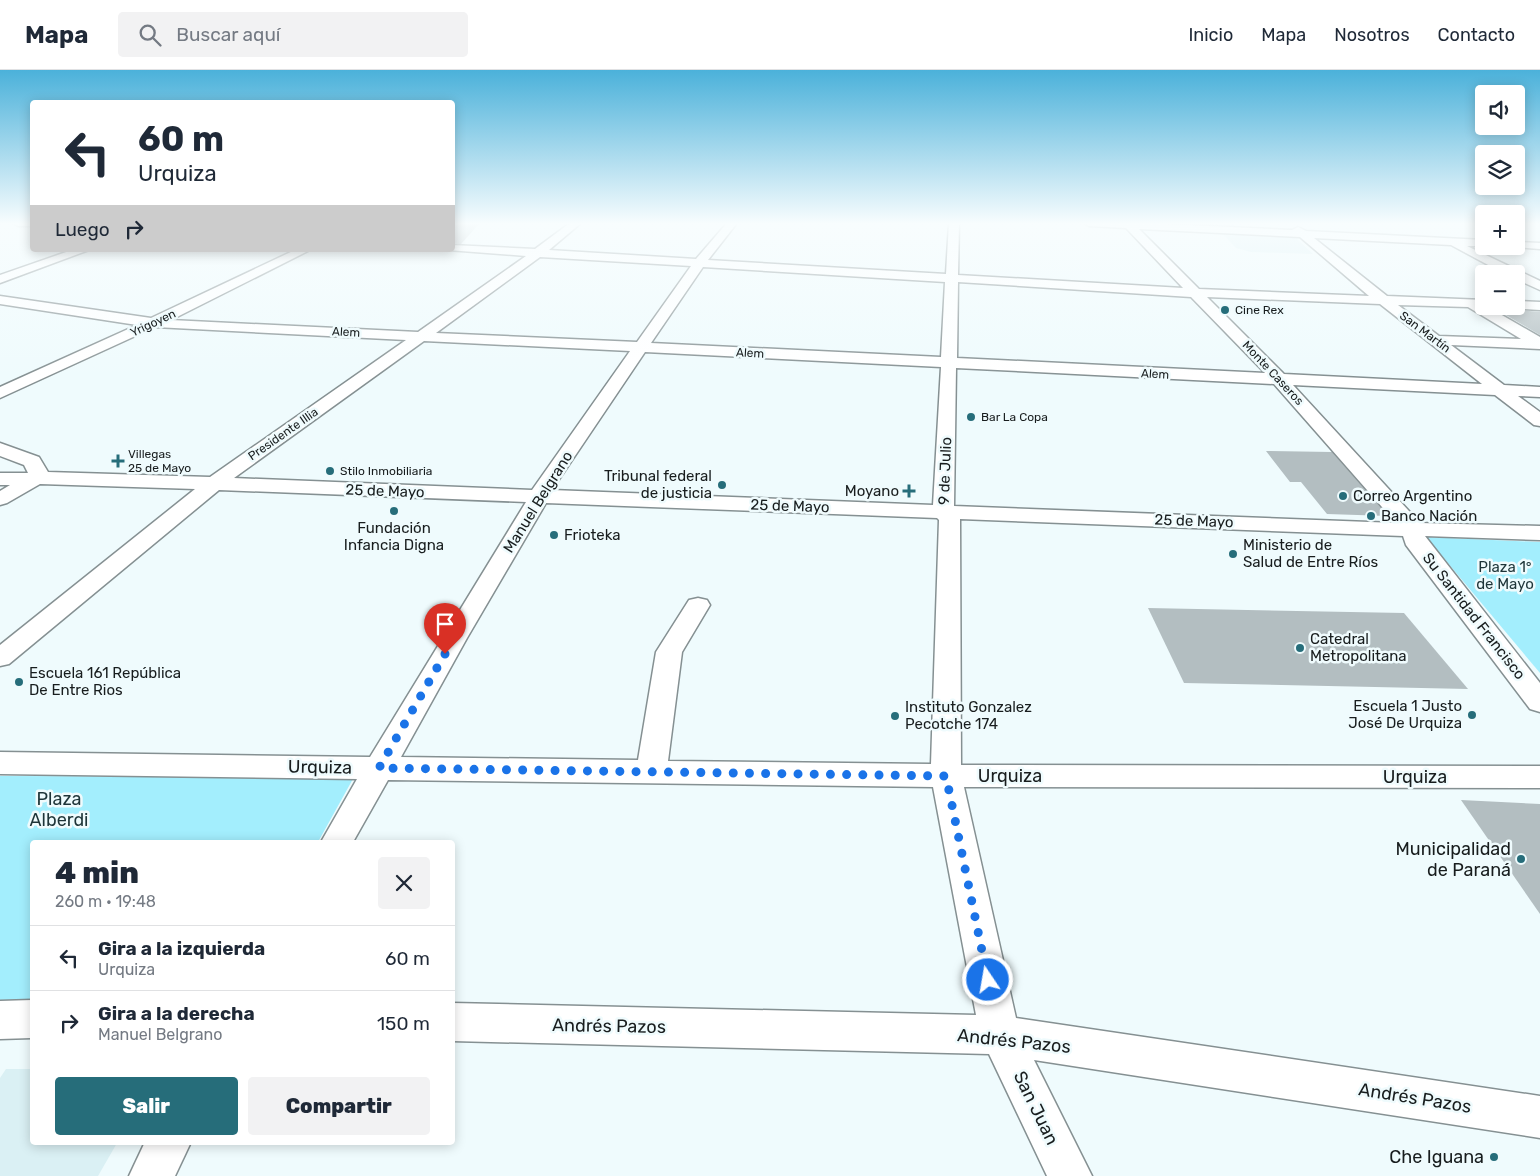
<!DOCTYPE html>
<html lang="es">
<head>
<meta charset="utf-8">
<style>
	:root { --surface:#fff; --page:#f2f2f3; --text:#1f2937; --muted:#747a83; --line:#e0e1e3; --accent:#266d7a }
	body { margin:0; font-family:Rubik,sans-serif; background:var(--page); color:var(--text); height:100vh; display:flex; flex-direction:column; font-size:19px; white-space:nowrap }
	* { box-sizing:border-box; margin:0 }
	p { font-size:16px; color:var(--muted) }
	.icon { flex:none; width:28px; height:28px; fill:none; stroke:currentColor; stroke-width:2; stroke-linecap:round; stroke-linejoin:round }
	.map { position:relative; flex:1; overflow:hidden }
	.side { position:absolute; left:30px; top:770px; width:425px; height:305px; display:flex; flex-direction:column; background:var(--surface); border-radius:5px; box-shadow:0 2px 12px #0003 }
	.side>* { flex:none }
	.top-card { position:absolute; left:30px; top:30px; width:425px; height:152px; border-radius:5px; box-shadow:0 2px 12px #0003; background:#fff; color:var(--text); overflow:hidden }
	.tools { position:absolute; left:1475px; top:15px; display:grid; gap:10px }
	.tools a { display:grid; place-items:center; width:50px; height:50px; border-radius:5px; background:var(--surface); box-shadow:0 2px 12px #0003; font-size:25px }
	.pin { position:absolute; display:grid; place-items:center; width:42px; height:42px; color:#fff; margin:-51px -21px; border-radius:50% 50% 50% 0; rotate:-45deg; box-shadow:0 0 5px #0007 }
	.pin .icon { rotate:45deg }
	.me { position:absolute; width:55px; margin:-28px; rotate:348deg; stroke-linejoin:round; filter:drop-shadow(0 0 4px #0008) }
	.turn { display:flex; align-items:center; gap:18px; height:105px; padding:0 25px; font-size:22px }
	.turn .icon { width:65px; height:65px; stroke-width:2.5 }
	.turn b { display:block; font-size:35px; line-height:42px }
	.then { display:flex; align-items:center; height:48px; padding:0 25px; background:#0003; gap:10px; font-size:19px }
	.round { display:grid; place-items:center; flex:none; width:52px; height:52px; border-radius:5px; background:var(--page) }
	.headline { display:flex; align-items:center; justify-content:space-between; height:85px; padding:0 25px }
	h1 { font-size:30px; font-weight:800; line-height:38px }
	.cta { display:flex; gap:10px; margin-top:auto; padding:10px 25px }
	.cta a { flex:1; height:58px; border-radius:5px; background:var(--accent); color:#fff; font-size:20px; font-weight:800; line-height:58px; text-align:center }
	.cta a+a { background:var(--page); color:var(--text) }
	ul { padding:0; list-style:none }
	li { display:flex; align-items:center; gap:15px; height:65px; padding:0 25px; border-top:1px solid var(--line) }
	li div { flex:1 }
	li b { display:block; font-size:19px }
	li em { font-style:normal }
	header { display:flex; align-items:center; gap:30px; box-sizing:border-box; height:70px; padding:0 25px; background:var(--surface); border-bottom:1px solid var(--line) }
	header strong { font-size:24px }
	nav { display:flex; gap:28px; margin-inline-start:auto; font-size:18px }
	.search { width:350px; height:45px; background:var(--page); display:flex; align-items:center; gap:12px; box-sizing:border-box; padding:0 18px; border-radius:5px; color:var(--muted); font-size:19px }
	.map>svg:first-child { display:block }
	.built { fill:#daf0f4 }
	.green { fill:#a3eefd }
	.building { fill:#b3bec1 }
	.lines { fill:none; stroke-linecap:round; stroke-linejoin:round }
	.minor-casing { stroke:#859092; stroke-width:3 }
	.minor { fill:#fff; fill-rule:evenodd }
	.route { stroke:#1a73e8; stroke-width:9; stroke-dasharray:0 16.2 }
	.poi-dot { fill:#266d7a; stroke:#effbfd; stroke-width:2 }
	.labels { text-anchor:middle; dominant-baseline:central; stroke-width:5; stroke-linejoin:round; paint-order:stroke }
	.far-poi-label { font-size:12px; fill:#181d1e; stroke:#effbfd; text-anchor:start }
	.far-street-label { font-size:12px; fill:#181d1e; stroke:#effbfd }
	.street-label { font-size:15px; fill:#181d1e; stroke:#effbfd }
	.poi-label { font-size:15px; fill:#181d1e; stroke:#effbfd; text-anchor:start }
	.park-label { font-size:15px; fill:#1e3539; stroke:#effbfd }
	.near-street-label { font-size:18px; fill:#181d1e; stroke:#effbfd }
	.near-park-label { font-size:18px; fill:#1e3539; stroke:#effbfd }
	.near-poi-label { font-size:18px; fill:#181d1e; stroke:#effbfd; text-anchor:end }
</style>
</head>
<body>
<header>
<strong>Mapa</strong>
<div class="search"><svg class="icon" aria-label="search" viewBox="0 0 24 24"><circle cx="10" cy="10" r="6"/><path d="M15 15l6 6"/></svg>Buscar aquí</div>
<nav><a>Inicio</a><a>Mapa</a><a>Nosotros</a><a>Contacto</a></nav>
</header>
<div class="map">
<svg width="1540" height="1106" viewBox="0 0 1540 1106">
	<rect width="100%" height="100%" fill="#effbfd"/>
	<g class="built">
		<path d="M1223 164 1296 168 1313 184 1251 182 1236 178Z"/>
		<path d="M6 999H32V1072L117 1073 98 1106H0V1008Z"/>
	</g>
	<g class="green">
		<path d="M1426 467 1540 472V603Z"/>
		<path d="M0 706 354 707 318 772H32V932H0Z"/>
	</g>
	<g class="building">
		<path d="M458 154H479L461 174 452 173V158Z"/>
		<path d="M1494 238 1540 242V265Z"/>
		<path d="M1266 381 1332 382 1388 446 1327 444 1301 412H1290Z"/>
		<path d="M1148 538 1404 543 1468 619 1184 613Z"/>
		<path d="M1461 730 1540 734V844Z"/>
	</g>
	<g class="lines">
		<defs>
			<g id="minor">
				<path d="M13 153H32V156H18Z"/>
				<path d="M570 153H581L549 180 696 189 727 153H737L708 190 946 204 949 153H959L958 205 1183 218 1126 158 1089 156 1084 153H1146L1292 160 1298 157 1306 161 1484 170 1485 176H1467L1540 211V220L1516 209V204H1505L1451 175 1314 168 1387 226 1484 230V236H1489L1488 237 1540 267V279L1451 275 1504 315 1540 317V327L1518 326 1540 342V356L1534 355 1495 325 1293 315 1420 453 1540 456V470L1425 466 1540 613V642L1530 639 1406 475 1403 466 960 449 961 695 1540 696V718L964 717 1016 948 1540 1026V1068L1034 990 1092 1106H1047L989 984 452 971V933L976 945 933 717 388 710 353 772H321L357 709 0 704V682L370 687 526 432 219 420 9 594 0 596V575L195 419 40 414 7 433 0 435V421L10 415H0V403H28L24 395 0 386V373L39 387 48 402 210 407 406 270 155 257 0 328V317L137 255 0 234V226L151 248 295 180H310L171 250 418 262 526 186 448 180H452V175L535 179ZM1139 159 1300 167 1369 226 1199 219ZM540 187 691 196 637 272 436 263ZM703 197 945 212 941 287 651 273ZM958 212 1191 227 1265 303 957 288ZM1207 227 1380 234 1482 314 1284 304ZM1398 235 1468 237 1521 269 1439 266ZM424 271 630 281 532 420 234 408ZM645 282 941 297 933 435 552 420ZM956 298 1274 314 1396 453 954 436ZM546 433 937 448 939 450 931 694 668 691 682 582 710 535 707 530 698 528 689 530 656 582 638 690 401 687 467 568Z"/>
				<path d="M1516 172 1540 173V179L1512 177 1516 176Z"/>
				<path d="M72 180H89L0 213V205Z"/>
				<path d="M1516 231 1540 232V240L1511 238 1510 236H1516Z"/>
				<path d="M32 930V968L0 969V931Z"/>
				<path d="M145 1072H191L175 1106H129Z"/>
			</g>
		</defs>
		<use href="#minor" class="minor-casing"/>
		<use href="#minor" class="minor"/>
	</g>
	<linearGradient id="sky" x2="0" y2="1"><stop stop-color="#4bb1da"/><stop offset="0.5" stop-color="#f8fdfe"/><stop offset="1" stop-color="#f8fdfe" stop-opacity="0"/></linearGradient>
	<rect width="1540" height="307" fill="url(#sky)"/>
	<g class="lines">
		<path class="route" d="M445 584 379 698 946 706 988 910"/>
	</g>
	<g class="poi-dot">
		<circle cx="1225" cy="240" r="5"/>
		<circle cx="971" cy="347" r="5"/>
		<path d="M115.5 383.5h5v5h5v5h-5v5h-5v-5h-5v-5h5z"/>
		<circle cx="330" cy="401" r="5"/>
		<circle cx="722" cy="415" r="5"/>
		<path d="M906.5 413.5h5v5h5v5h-5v5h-5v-5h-5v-5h5z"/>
		<circle cx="1343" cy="426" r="5"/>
		<circle cx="394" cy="441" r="5"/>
		<circle cx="1371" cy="446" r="5"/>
		<circle cx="554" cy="465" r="5"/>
		<circle cx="1233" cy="484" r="5"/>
		<circle cx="1300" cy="578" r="5"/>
		<circle cx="19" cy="612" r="5"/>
		<circle cx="1472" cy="645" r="5"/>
		<circle cx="895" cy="646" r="5"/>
		<circle cx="1521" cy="789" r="5"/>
		<circle cx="1494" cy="1087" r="5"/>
	</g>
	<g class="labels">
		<g class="far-poi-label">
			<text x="1235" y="240">Cine Rex</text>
			<text x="981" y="347">Bar La Copa</text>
			<text x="128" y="384">Villegas<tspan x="128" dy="14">25 de Mayo</tspan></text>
			<text x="340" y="401">Stilo Inmobiliaria</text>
		</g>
		<g class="far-street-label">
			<text transform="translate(153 253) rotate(-25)">Yrigoyen</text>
			<text transform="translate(346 262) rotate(3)">Alem</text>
			<text transform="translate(1425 262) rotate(37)">San Martín</text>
			<text transform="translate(750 283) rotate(3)">Alem</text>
			<text transform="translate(1273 303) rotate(47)">Monte Caseros</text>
			<text transform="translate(1155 304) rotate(3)">Alem</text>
			<text transform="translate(283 364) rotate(-35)">Presidente Illia</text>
		</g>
		<g class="street-label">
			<text transform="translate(945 401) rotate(-88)">9 de Julio</text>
			<text transform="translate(385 421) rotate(2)">25 de Mayo</text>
			<text transform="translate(538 432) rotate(-58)">Manuel Belgrano</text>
			<text transform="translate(790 436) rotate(2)">25 de Mayo</text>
			<text transform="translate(1194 451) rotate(2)">25 de Mayo</text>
			<text transform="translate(1474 546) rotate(52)">Su Santidad Francisco</text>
		</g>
		<g class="poi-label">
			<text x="712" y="406" text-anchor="end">Tribunal federal<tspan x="712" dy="17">de justicia</tspan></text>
			<text x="899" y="421" text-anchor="end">Moyano</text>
			<text x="1353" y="426">Correo Argentino</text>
			<text x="1381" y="446">Banco Nación</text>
			<text x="394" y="458" text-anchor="middle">Fundación<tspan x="394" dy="17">Infancia Digna</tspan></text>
			<text x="564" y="465">Frioteka</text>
			<text x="1243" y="475">Ministerio de<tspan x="1243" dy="17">Salud de Entre Ríos</tspan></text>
			<text x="1310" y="569">Catedral<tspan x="1310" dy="17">Metropolitana</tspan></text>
			<text x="29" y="603">Escuela 161 República<tspan x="29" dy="17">De Entre Rios</tspan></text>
			<text x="1462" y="636" text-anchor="end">Escuela 1 Justo<tspan x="1462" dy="17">José De Urquiza</tspan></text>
			<text x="905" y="637">Instituto Gonzalez<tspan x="905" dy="17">Pecotche 174</tspan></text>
		</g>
		<g class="park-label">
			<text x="1505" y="497">Plaza 1°<tspan x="1505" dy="17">de Mayo</tspan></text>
		</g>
		<g class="near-street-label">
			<text transform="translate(320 697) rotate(1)">Urquiza</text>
			<text x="1010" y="706">Urquiza</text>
			<text x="1415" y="707">Urquiza</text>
			<text transform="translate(609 956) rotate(1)">Andrés Pazos</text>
			<text transform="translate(1014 971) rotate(6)">Andrés Pazos</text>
			<text transform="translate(1415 1028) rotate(9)">Andrés Pazos</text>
			<text transform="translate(1036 1038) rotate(64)">San Juan</text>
		</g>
		<g class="near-park-label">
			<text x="59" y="729">Plaza<tspan x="59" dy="21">Alberdi</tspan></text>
		</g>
		<g class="near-poi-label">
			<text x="1511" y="779">Municipalidad<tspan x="1511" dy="21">de Paraná</tspan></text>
			<text x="1484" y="1087">Che Iguana</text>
		</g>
	</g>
</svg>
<div class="tools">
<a><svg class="icon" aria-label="sound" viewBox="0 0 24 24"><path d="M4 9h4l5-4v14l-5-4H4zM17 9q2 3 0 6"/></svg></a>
<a><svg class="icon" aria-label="layers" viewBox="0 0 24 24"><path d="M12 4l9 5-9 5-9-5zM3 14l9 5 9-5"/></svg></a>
<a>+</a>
<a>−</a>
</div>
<div class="pin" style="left:445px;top:584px;background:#d93025"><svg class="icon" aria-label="arrive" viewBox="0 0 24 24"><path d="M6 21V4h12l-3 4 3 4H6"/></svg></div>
<svg class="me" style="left:988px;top:910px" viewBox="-20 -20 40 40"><circle r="17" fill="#1a73e8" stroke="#fff" stroke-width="3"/><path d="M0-11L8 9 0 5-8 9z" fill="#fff"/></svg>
<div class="top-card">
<div class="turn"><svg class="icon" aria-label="left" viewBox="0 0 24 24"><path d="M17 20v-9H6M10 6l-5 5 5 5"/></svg><div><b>60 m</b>Urquiza</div></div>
<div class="then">Luego<svg class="icon" aria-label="right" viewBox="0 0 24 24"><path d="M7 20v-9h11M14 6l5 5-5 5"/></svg></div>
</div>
<section class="side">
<div class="headline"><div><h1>4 min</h1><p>260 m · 19:48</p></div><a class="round"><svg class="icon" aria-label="close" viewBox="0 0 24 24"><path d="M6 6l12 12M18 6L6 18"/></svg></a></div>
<ul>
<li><svg class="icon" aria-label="left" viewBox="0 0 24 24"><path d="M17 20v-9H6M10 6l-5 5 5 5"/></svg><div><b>Gira a la izquierda</b><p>Urquiza</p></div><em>60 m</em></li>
<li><svg class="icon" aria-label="right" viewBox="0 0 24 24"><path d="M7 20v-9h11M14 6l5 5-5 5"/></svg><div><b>Gira a la derecha</b><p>Manuel Belgrano</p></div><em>150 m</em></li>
</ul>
<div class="cta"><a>Salir</a><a>Compartir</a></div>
</section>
</div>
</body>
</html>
